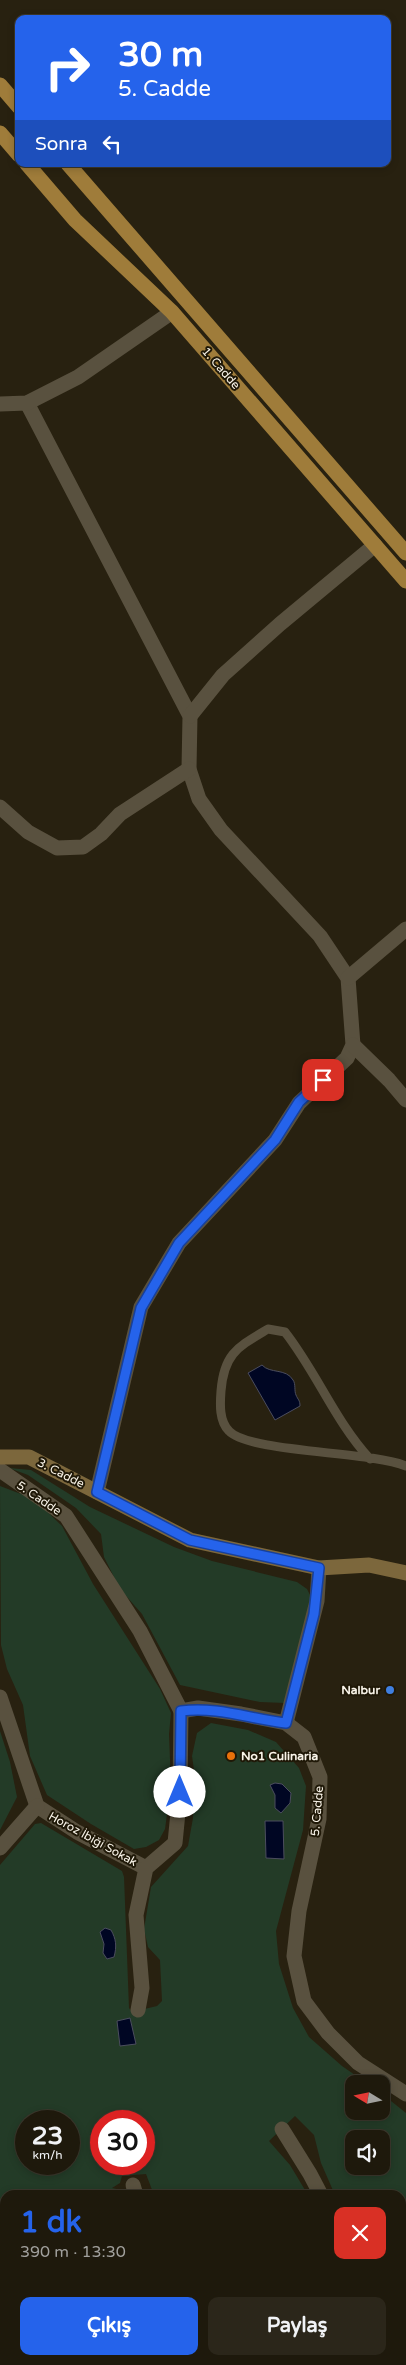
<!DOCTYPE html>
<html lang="tr">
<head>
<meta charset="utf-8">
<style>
	:root { --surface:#1e190c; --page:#2b261a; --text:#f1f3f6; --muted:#a1a09d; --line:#3c382d; --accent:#2563eb }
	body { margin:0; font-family:"Varela Round",sans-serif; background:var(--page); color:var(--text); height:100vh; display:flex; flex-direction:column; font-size:19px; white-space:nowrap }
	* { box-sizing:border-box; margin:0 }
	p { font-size:16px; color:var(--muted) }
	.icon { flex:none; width:28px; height:28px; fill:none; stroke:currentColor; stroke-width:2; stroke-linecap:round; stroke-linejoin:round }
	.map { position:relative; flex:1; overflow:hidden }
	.details { position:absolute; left:0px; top:2190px; width:406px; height:175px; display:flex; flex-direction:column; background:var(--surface); border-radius:15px 15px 0 0; box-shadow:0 2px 8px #0003,0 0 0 1px var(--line) }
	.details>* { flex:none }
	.guide { position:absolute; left:15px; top:15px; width:376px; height:152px; border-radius:10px; box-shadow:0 2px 8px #0003,0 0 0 1px var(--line); background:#2563eb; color:#fff; overflow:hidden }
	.needle { width:32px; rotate:280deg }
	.buttons { position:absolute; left:345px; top:2075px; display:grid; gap:10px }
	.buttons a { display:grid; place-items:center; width:45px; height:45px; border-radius:10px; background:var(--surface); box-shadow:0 2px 8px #0003,0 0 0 1px var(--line); font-size:25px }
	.speed { position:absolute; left:15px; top:2110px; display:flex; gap:10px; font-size:25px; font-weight:700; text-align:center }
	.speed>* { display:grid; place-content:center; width:65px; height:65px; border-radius:50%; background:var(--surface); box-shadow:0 2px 8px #0003,0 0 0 1px var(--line); line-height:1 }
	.speed small { font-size:12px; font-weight:400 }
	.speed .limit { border:8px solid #d22; background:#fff; color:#111 }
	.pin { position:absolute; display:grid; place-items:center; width:42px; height:42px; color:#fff; margin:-21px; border-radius:10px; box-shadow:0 2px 8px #0006 }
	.me { position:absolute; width:55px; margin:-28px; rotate:0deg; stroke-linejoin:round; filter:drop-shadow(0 0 4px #0008) }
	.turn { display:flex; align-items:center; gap:18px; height:105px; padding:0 20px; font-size:22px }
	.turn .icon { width:65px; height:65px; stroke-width:2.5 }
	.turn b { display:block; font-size:35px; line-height:42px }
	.then { display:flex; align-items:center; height:48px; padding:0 20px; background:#0003; gap:10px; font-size:19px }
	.round { display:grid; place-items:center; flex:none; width:52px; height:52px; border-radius:10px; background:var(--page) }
	.head { display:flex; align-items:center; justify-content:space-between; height:85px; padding:0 20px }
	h1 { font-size:30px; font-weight:800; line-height:38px; color:var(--accent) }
	.cta { display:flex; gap:10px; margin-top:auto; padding:10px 20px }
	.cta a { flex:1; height:58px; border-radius:10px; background:var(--accent); color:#fff; font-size:20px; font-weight:800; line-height:58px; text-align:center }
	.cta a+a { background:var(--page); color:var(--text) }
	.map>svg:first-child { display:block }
	.green { fill:#233b27; fill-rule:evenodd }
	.water { fill:#000623; stroke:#4b4d5e }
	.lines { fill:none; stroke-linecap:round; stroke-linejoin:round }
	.lane { stroke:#59513f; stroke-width:9 }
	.street { stroke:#59513f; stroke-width:15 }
	.secondary { stroke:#7c673c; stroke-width:15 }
	.primary { stroke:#9f7c3a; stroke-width:15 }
	.route-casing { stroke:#184099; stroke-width:12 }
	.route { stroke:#2563eb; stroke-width:9 }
	.shop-dot { fill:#3f7fe0; stroke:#1f1807; stroke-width:2 }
	.food-dot { fill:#e8710a; stroke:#1f1807; stroke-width:2 }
	.labels { text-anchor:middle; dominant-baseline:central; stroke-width:4; stroke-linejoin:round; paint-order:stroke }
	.street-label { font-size:12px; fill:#f9f4e9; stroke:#1f1807 }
	.poi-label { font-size:12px; font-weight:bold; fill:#f9f4e9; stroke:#1f1807; text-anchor:end }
</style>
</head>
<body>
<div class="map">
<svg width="406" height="2365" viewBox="0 0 406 2365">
	<rect width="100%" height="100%" fill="#282110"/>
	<g class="green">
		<path d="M9 1468 31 1470 90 1507 174 1547 212 1561 297 1582 307 1589 311 1597 285 1703 260 1702 180 1685 142 1614 120 1589 104 1557 101 1534 76 1508 28 1475Z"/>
		<path d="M0 1486 34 1499 62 1526 93 1584 160 1689 171 1713 169 1734 171 1785 165 1829 159 1840 146 1847 134 1849 91 1824 47 1795 30 1756 23 1705 7 1669 1 1645Z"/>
		<path d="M211 1723 248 1730 276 1742 299 1768 306 1786 303 1830 276 1931 279 1964 293 2008 309 2037 342 2066 368 2084H354V2111H381V2093L406 2113V2284L401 2281V2195H335L321 2163 314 2135 295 2116 269 2141 290 2165 308 2195H154L146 2174 122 2176 120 2183 112 2188 121 2190 124 2195H5V2276L0 2237V1865L35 1824 41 1823 122 1871 124 1877 129 2008 132 2012 157 2006 162 2001 160 1960 148 1947 144 1929 151 1887 188 1846 193 1818 195 1777 192 1756 197 1733ZM26 2121H69V2164H26ZM101 2121H144V2164H101ZM354 2139H381V2166H354Z"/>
		<path d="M0 1731 10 1762 17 1797 0 1830Z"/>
		<path d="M401 2317 406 2319V2365H258L259 2360H401Z"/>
		<path d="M23 2360H232L231 2365H24Z"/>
	</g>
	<g class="water">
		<path d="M262 1365C270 1374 286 1368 293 1380 296 1384 294 1391 296 1395 298 1400 300 1400 300 1406L275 1420 248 1373Z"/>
		<path d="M275 1783 282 1784 291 1793 290 1803 281 1813 275 1808V1795L270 1785Z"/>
		<path d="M265 1821H283L284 1859 266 1858Z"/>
		<path d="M105 1928 111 1930C116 1939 117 1946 114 1957L107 1959 103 1953 104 1944 100 1932Z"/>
		<path d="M130 2018 136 2044 120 2046 117 2021Z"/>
	</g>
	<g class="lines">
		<path class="lane" d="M370 1459C335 1421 317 1373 285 1332L268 1329C238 1347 224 1353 221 1391 220 1404 219 1421 229 1431 250 1453 369 1451 406 1466"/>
		<g class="street">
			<path d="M27 403 190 716 189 769 199 799 221 830 320 936 348 978 353 1045 347 1058 299 1103 275 1140 179 1243 141 1307 97 1492"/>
			<path d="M0 404 27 403 78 377 172 312"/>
			<path d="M190 716 223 675 280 624 375 545"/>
			<path d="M0 807 28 832 57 848 83 847 101 834 120 814 189 769"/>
			<path d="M348 978 406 929"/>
			<path d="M353 1045 389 1080 406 1100"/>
			<path d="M0 1470 66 1516 140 1631 181 1711 198 1708 241 1714 286 1723 304 1737 320 1777 319 1819 299 1911 294 1956 304 2001 328 2033 358 2063 406 2094"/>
			<path d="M0 1697 37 1806 77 1832 146 1868"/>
			<path d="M286 1723 317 1601 319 1568"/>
			<path d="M0 1848 37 1806"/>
			<path d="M138 2010 142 1988 136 1915 146 1868 175 1843 180 1792 181 1711"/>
			<path d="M282 2129 310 2174 321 2195"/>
			<path d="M133 2185 136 2195"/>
			<path d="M401 2301 406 2303"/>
			<path d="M0 2327 5 2348"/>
			<path d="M8 2360 9 2365"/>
			<path d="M245 2365V2360"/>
		</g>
		<path class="secondary" d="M0 1457H29L190 1540 319 1568 369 1565 406 1573"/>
		<g class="primary">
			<path d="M0 85 19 107"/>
			<path d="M0 133 19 155"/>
			<path d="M27 164 75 220 172 312 406 581"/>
			<path d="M68 164 406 553"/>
		</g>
	</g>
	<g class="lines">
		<defs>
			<path id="route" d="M180 1792 181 1711C217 1706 250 1719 286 1723L314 1614 319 1568 190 1540 97 1492 141 1308 179 1243 275 1140 299 1102 323 1080"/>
		</defs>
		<use href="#route" class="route-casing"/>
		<use href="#route" class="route"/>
	</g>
	<circle class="shop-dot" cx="390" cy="1690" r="5"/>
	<circle class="food-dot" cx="231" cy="1756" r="5"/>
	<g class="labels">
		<g class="street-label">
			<text transform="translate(221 368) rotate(49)">1. Cadde</text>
			<text transform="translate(61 1473) rotate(27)">3. Cadde</text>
			<text transform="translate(39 1498) rotate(34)">5. Cadde</text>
			<text transform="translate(317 1811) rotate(-85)">5. Cadde</text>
			<text transform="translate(93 1839) rotate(29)">Horoz İbiği Sokak</text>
		</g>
		<g class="poi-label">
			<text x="380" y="1690">Nalbur</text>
			<text x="241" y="1756" text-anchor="start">No1 Culinaria</text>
		</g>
	</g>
</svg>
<div class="buttons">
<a><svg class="needle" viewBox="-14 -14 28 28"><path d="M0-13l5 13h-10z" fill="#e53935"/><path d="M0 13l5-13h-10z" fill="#a1a09d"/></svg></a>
<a><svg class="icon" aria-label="sound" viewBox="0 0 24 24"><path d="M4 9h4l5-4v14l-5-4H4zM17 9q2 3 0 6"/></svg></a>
</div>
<div class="speed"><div>23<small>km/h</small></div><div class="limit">30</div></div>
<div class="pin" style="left:323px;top:1080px;background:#d93025"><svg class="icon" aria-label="arrive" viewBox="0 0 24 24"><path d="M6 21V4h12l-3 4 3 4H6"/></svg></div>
<svg class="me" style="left:180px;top:1792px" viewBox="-20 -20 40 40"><circle r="19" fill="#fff"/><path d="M0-13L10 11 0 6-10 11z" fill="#2563eb"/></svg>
<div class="guide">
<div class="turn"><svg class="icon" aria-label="right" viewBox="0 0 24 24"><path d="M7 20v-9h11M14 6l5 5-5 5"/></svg><div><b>30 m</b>5. Cadde</div></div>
<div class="then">Sonra<svg class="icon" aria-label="left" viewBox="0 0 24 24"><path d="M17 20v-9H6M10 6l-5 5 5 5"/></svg></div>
</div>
<section class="details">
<div class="head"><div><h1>1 dk</h1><p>390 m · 13:30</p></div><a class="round" style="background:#d93025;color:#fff"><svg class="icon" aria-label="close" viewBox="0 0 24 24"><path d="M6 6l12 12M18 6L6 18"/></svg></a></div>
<div class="cta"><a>Çıkış</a><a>Paylaş</a></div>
</section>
</div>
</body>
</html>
